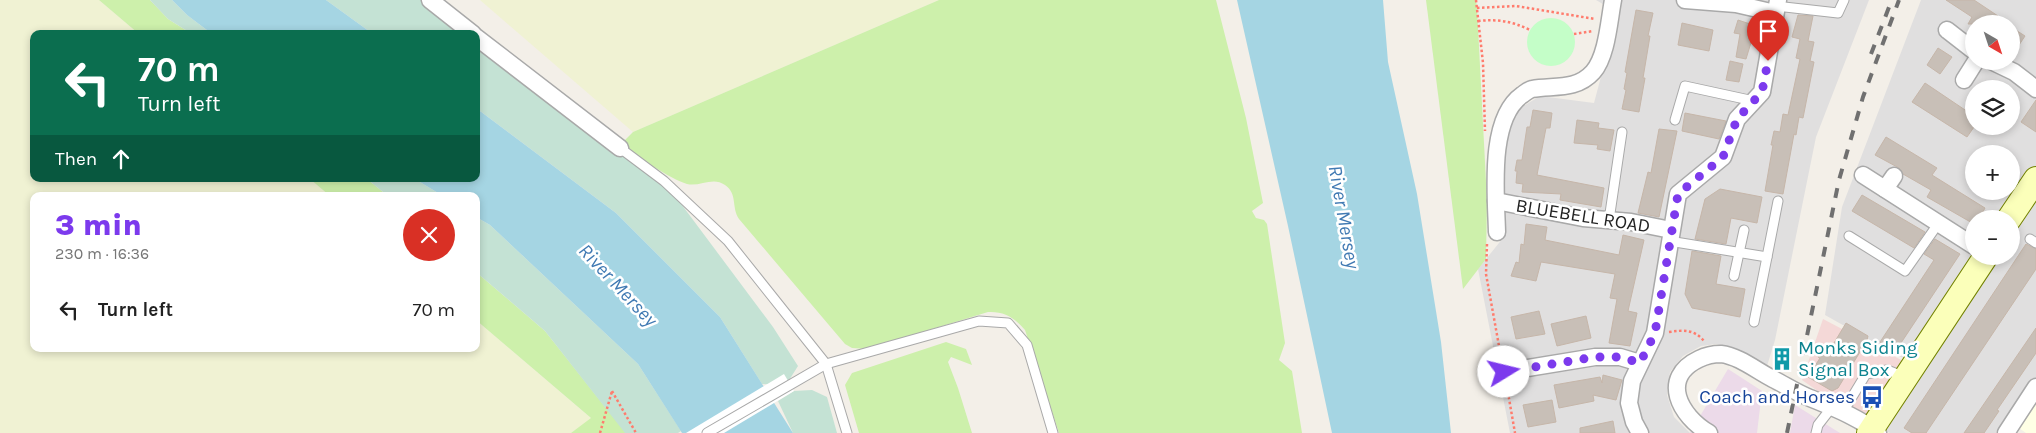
<!DOCTYPE html>
<html lang="en">
<head>
<meta charset="utf-8">
<style>
	:root { --surface:#fff; --page:#f2f2f2; --text:#222; --muted:#767676; --accent:#7c3aed }
	body { margin:0; font-family:Karla,sans-serif; background:var(--page); color:var(--text); height:100vh; display:flex; flex-direction:column; font-size:19px; white-space:nowrap }
	* { box-sizing:border-box; margin:0 }
	p { font-size:16px; color:var(--muted) }
	.icon { flex:none; width:28px; height:28px; fill:none; stroke:currentColor; stroke-width:2; stroke-linecap:round; stroke-linejoin:round }
	.map { position:relative; flex:1; overflow:hidden }
	.details { position:absolute; left:30px; top:192px; width:450px; height:160px; display:flex; flex-direction:column; background:var(--surface); border-radius:10px; box-shadow:0 2px 8px #0003 }
	.details>* { flex:none }
	.hud { position:absolute; left:30px; top:30px; width:450px; height:152px; border-radius:10px; box-shadow:0 2px 8px #0003; background:#0b6e4f; color:#fff; overflow:hidden }
	.needle { width:32px; rotate:141deg }
	.tools { position:absolute; left:1965px; top:15px; display:grid; gap:10px }
	.tools a { display:grid; place-items:center; width:55px; height:55px; border-radius:50%; background:var(--surface); box-shadow:0 2px 8px #0003; font-size:25px }
	.pin { position:absolute; display:grid; place-items:center; width:42px; height:42px; color:#fff; margin:-51px -21px; border-radius:50% 50% 50% 0; rotate:-45deg; box-shadow:0 0 5px #0007 }
	.pin .icon { rotate:45deg }
	.me { position:absolute; width:55px; margin:-28px; rotate:81deg; stroke-linejoin:round; filter:drop-shadow(0 0 4px #0008) }
	.turn { display:flex; align-items:center; gap:18px; height:105px; padding:0 25px; font-size:22px }
	.turn .icon { width:65px; height:65px; stroke-width:2.5 }
	.turn b { display:block; font-size:35px; line-height:42px }
	.then { display:flex; align-items:center; height:48px; padding:0 25px; background:#0003; gap:10px; font-size:19px }
	.round { display:grid; place-items:center; flex:none; width:52px; height:52px; border-radius:26px; background:var(--page) }
	.head { display:flex; align-items:center; justify-content:space-between; height:85px; padding:0 25px }
	h1 { font-size:30px; font-weight:800; line-height:38px; color:var(--accent) }
	ul { padding:0; list-style:none }
	li { display:flex; align-items:center; gap:15px; height:65px; padding:0 25px }
	li div { flex:1 }
	li b { display:block; font-size:19px }
	li em { font-style:normal }
	.map>svg:first-child { display:block }
	.residential { fill:#e0dfdf; fill-rule:evenodd }
	.commercial { fill:#f4d8d7 }
	.industrial { fill:#ecdae9 }
	.education { fill:#ffffe5 }
	.farmland { fill:#f0f2d3 }
	.grass { fill:#cdf0ab }
	.wetland { fill:#c4e2d4 }
	.park { fill:#c4fec8 }
	.water { fill:#a5d5e3 }
	.pier { fill:#fff }
	.building { fill:#c8bfb7; stroke:#c6b6a9 }
	.lines { fill:none; stroke-linecap:round; stroke-linejoin:round }
	.lane-casing { stroke:#a9a9a9; stroke-width:11 }
	.street-casing { stroke:#a9a9a9; stroke-width:19 }
	.secondary-casing { stroke:#738200; stroke-width:26 }
	.path { stroke:#ff7c6d; stroke-width:2.5; stroke-dasharray:2.5 2.5; stroke-linecap:butt }
	.lane { stroke:#fff; stroke-width:9 }
	.street { stroke:#fff; stroke-width:16 }
	.secondary { stroke:#fbffba; stroke-width:24 }
	.rail { stroke:#707070; stroke-width:4; stroke-dasharray:10 10; stroke-linecap:butt }
	.route { stroke:#7c3aed; stroke-width:9; stroke-dasharray:0 16.2 }
	.labels { text-anchor:middle; dominant-baseline:central; stroke-width:5; stroke-linejoin:round; paint-order:stroke }
	.street-label { font-size:19px; fill:#222; stroke:#fff }
	.culture-label { font-size:19px; fill:#0d838f; stroke:#fff; text-anchor:start }
	.transit-label { font-size:19px; fill:#164399; stroke:#fff; text-anchor:end }
	.water-label { font-size:20px; font-style:italic; fill:#417ab3; stroke:#fff }
</style>
</head>
<body>
<div class="map">
<svg width="2036" height="433" viewBox="0 0 2036 433">
	<rect width="100%" height="100%" fill="#f3efe8"/>
	<g class="residential">
		<path d="M1596 0H1869L1816 137 1775 340 1767 366 1737 351 1716 344 1701 346 1683 356 1670 372 1667 395 1674 417 1690 433H1510L1478 269 1503 238 1504 156 1514 112 1540 96 1594 103 1618 13Z"/>
		<path d="M1921 0H2036V378L1996 433H1890L1886 431 1928 366 1898 356 1825 315 1842 207ZM1974 24H2011V61H1974ZM1974 89H2011V126H1974ZM1974 154H2011V191H1974ZM1974 219H2011V256H1974Z"/>
	</g>
	<path class="commercial" d="M1823 319 1905 362 1864 423 1802 380Z"/>
	<g class="industrial">
		<path d="M1728 369 1762 391 1757 433H1690Z"/>
		<path d="M1795 405 1840 433H1790Z"/>
	</g>
	<path class="education" d="M2036 404V433H2026L2019 428Z"/>
	<g class="farmland">
		<path d="M0 0H99L139 34H34V179H310L330 196H34V349H476V320L592 419 571 433H0Z"/>
		<path d="M480 0H939L633 132Z"/>
	</g>
	<g class="grass">
		<path d="M99 0H150L168 19 192 34H139Z"/>
		<path d="M939 0H1216L1246 118 1263 203 1252 211 1256 218 1264 220 1267 224 1285 343 1279 360 1292 371 1302 433H1059L1025 330C1015 318 1004 311 988 312L867 349 852 348 845 344 739 219C731 207 738 194 725 185 713 176 700 187 687 184 670 179 637 156 620 145L633 132Z"/>
		<path d="M1426 0H1476L1477 8 1487 201 1486 259 1463 289Z"/>
		<path d="M310 179H367L388 196H330Z"/>
		<path d="M476 272 545 331 606 408 636 433H571L591 418 476 320Z"/>
		<path d="M946 342 966 349 972 365 951 357 948 362 958 388 972 433H859L845 385 852 373Z"/>
	</g>
	<g class="wetland">
		<path d="M150 0H172L187 15 212 34H192L168 19Z"/>
		<path d="M326 0H430L473 34H373Z"/>
		<path d="M476 37 664 181 773 327 798 366 786 385 762 384 720 317 616 213 476 108Z"/>
		<path d="M367 179H415L443 196H388Z"/>
		<path d="M476 217 490 225 638 364 681 431 678 433H625L545 331 476 272Z"/>
		<path d="M812 390 827 397 837 433H793L778 401 794 391Z"/>
	</g>
	<circle class="park" cx="1551" cy="42" r="24"/>
	<g class="water">
		<path d="M172 0H326L373 34H212L187 15Z"/>
		<path d="M1237 0H1383L1388 62 1417 194 1441 342 1451 433H1332L1288 226Z"/>
		<path d="M476 108 616 213 720 317 793 433H682L638 364 490 225 476 217V196H443L415 179H476Z"/>
	</g>
	<path class="pier" d="M784 374 794 391 724 433H686Z"/>
	<g class="building">
		<path d="M1946 0H1974L1998 16 1994 24H1968L1972 17Z"/>
		<path d="M1636 10 1653 13 1648 36H1650L1643 78H1645L1639 112 1622 109 1626 90 1624 89 1627 73 1625 72Z"/>
		<path d="M1798 15 1813 16 1808 41 1814 42 1810 61 1814 62 1803 118 1799 117 1796 135 1794 134 1783 194 1765 191 1773 145H1771L1774 131 1780 132 1783 114 1788 115 1800 59 1796 58 1800 39 1792 37Z"/>
		<path d="M1738 20 1756 26 1746 59 1736 57 1740 34 1734 33Z"/>
		<path d="M1682 23 1713 30 1709 51 1678 45Z"/>
		<path d="M2011 27 2025 36 2011 57Z"/>
		<path d="M1938 48 1952 57 1940 74 1927 65Z"/>
		<path d="M1730 61 1743 64 1739 82 1726 80Z"/>
		<path d="M1925 83 1974 116V127L1967 137 1912 102Z"/>
		<path d="M2036 100V132L2021 122Z"/>
		<path d="M1533 110 1552 113 1550 128H1546L1537 175 1604 188 1601 207 1560 200 1561 194 1522 192 1523 184 1516 183 1517 171H1515L1517 160H1522L1527 127H1530Z"/>
		<path d="M1685 113 1726 121 1719 139 1682 131Z"/>
		<path d="M1577 120 1599 123 1598 128 1614 130 1610 151 1597 149 1598 145 1574 143Z"/>
		<path d="M1659 129 1677 131 1659 217 1638 213 1648 172 1651 173Z"/>
		<path d="M1886 137 1937 168 1932 175 1985 208 1979 219H1974V224L1927 197 1931 190 1903 174 1899 168 1875 155Z"/>
		<path d="M1720 189 1762 197 1757 223 1731 218 1726 244 1695 239 1705 199Z"/>
		<path d="M1862 195 1925 232 1914 248 1852 211Z"/>
		<path d="M1526 224 1547 227 1545 240 1619 255 1623 235 1644 240 1628 311 1637 313 1630 346 1609 343 1617 299 1610 298 1615 274 1541 262 1536 281 1511 276 1516 262 1519 263 1521 244 1524 245Z"/>
		<path d="M1935 239 1960 254 1895 352 1880 342 1934 260 1924 254Z"/>
		<path d="M2026 244 2036 249V269L1926 433H1912L1904 428Z"/>
		<path d="M1692 251 1721 256 1716 284 1745 289 1740 317 1692 308 1685 294Z"/>
		<path d="M1539 311 1545 334 1516 339 1511 317Z"/>
		<path d="M1586 316 1591 338 1557 346 1551 324Z"/>
		<path d="M1846 323 1868 336 1865 348 1863 347 1838 388 1832 391 1808 377 1820 358 1818 357 1826 344 1831 348Z"/>
		<path d="M2036 328V353L1997 410 1999 411 1984 433H1964Z"/>
		<path d="M1603 375 1622 380 1616 400 1593 395 1594 401 1559 408 1554 385 1600 377 1602 383Z"/>
		<path d="M1552 400 1556 422 1528 427 1523 405Z"/>
		<path d="M1613 421 1615 433H1580V428Z"/>
	</g>
	<g class="lines">
		<defs>
			<g id="lane">
				<path d="M1776 6 1838 13 1844 0"/>
				<path d="M1675 120 1685 86 1754 101"/>
				<path d="M620 148 664 181 728 241 826 364 847 433"/>
				<path d="M1609 220 1622 132"/>
				<path d="M1849 236 1905 271 1938 224"/>
				<path d="M2030 239 2036 243"/>
				<path d="M1669 241 1767 257 1754 322"/>
				<path d="M1767 257 1778 201"/>
				<path d="M1734 276 1744 230"/>
				<path d="M1843 412 1866 374 1887 370 1905 377"/>
				<path d="M707 433 826 364 979 321 1008 323 1027 345 1053 433"/>
				<path d="M1816 433 1818 425 1832 407"/>
			</g>
			<g id="street">
				<path d="M430 0 473 34"/>
				<path d="M1685 0 1736 4 1775 13"/>
				<path d="M1947 30 1974 51"/>
				<path d="M476 37 620 148"/>
				<path d="M1991 61 2014 72 2036 89"/>
				<path d="M1964 80 1976 61"/>
				<path d="M1863 175 1974 246"/>
				<path d="M1885 189 1894 176"/>
				<path d="M1496 201 1583 218 1631 222 1671 230"/>
				<path d="M1497 232C1496 194 1488 119 1522 95 1525 93 1528 90 1532 89 1553 85 1576 91 1593 72 1607 56 1609 21 1613 0"/>
				<path d="M1504 372 1595 357H1620L1640 363"/>
				<path d="M1640 433 1634 422 1629 403 1632 381 1655 333 1678 194 1723 157 1737 119 1762 92 1778 0"/>
				<path d="M1709 433C1680 416 1659 378 1699 359 1705 356 1714 354 1721 354 1739 356 1757 371 1773 379 1785 385 1797 393 1810 398 1834 408 1858 417 1878 433"/>
				<path d="M2006 433 2036 387"/>
			</g>
			<g id="secondary">
				<path d="M2009 219 2036 179"/>
				<path d="M1869 433 1986 256"/>
			</g>
		</defs>
		<use href="#lane" class="lane-casing"/>
		<use href="#street" class="street-casing"/>
		<use href="#secondary" class="secondary-casing"/>
		<g class="path">
			<path d="M1476 0 1483 63 1485 131"/>
			<path d="M1477 8 1516 6 1595 19"/>
			<path d="M1478 21C1497 19 1512 21 1530 30"/>
			<path d="M1574 34 1593 31"/>
			<path d="M1487 244 1486 274 1501 357"/>
			<path d="M1669 332C1683 330 1694 329 1704 341"/>
			<path d="M1507 387 1515 433"/>
			<path d="M612 391 636 433"/>
			<path d="M600 433 612 391"/>
		</g>
		<use href="#lane" class="lane"/>
		<use href="#street" class="street"/>
		<use href="#secondary" class="secondary"/>
		<g class="rail">
			<path d="M1871 54 1891 2"/>
			<path d="M1787 433 1839 180 1863 97 1899 0"/>
		</g>
	</g>
	<g class="lines">
		<path class="route" d="M1504 372 1595 357H1620L1640 363 1655 333 1678 194 1723 157 1737 119 1762 92 1768 61"/>
	</g>
	<defs>
		<symbol id="building-bare" viewBox="-9 -9 18 18"><path d="M-4-6H4V6H1V3H-1V6H-4ZM-2.5-4.3h1.7v1.8h-1.7ZM.8-4.3h1.7v1.8H.8ZM-2.5-1h1.7V.8h-1.7ZM.8-1h1.7V.8H.8Z" fill="#0f9aa8" stroke="#fff" stroke-width="2.5" paint-order="stroke"/></symbol>
		<symbol id="bus-bare" viewBox="-9 -9 18 18"><path d="M-5-6H5V4H4V6H2V4H-2V6H-4V4H-5ZM-3.5-4V0h7V-4ZM-3.5 1.2v1.5H-2V1.2ZM2 1.2v1.5H3.5V1.2Z" fill="#1a4fb4" stroke="#fff" stroke-width="2.5" paint-order="stroke"/></symbol>
	</defs>
	<g fill-rule="evenodd">
		<use href="#building-bare" x="1766" y="343" width="32" height="32"/>
		<use href="#bus-bare" x="1856" y="381" width="32" height="32"/>
	</g>
	<g class="labels">
		<g class="street-label">
			<text transform="translate(1583 216) rotate(9)">BLUEBELL ROAD</text>
		</g>
		<g class="culture-label">
			<text x="1798" y="348">Monks Siding<tspan x="1798" dy="22">Signal Box</tspan></text>
		</g>
		<g class="transit-label">
			<text x="1855" y="397">Coach and Horses</text>
		</g>
		<g class="water-label">
			<text transform="translate(1344 217) rotate(80)">River Mersey</text>
			<text transform="translate(618 285) rotate(47)">River Mersey</text>
		</g>
	</g>
</svg>
<div class="tools">
<a><svg class="needle" viewBox="-14 -14 28 28"><path d="M0-13l5 13h-10z" fill="#e53935"/><path d="M0 13l5-13h-10z" fill="#767676"/></svg></a>
<a><svg class="icon" aria-label="layers" viewBox="0 0 24 24"><path d="M12 4l9 5-9 5-9-5zM3 14l9 5 9-5"/></svg></a>
<a>+</a>
<a>−</a>
</div>
<div class="pin" style="left:1768px;top:61px;background:#d93025"><svg class="icon" aria-label="arrive" viewBox="0 0 24 24"><path d="M6 21V4h12l-3 4 3 4H6"/></svg></div>
<svg class="me" style="left:1504px;top:372px" viewBox="-20 -20 40 40"><circle r="19" fill="#fff"/><path d="M0-13L10 11 0 6-10 11z" fill="#7c3aed"/></svg>
<div class="hud">
<div class="turn"><svg class="icon" aria-label="left" viewBox="0 0 24 24"><path d="M17 20v-9H6M10 6l-5 5 5 5"/></svg><div><b>70 m</b>Turn left</div></div>
<div class="then">Then<svg class="icon" aria-label="ahead" viewBox="0 0 24 24"><path d="M12 20V5M6 11l6-6 6 6"/></svg></div>
</div>
<section class="details">
<div class="head"><div><h1>3 min</h1><p>230 m · 16:36</p></div><a class="round" style="background:#d93025;color:#fff"><svg class="icon" aria-label="close" viewBox="0 0 24 24"><path d="M6 6l12 12M18 6L6 18"/></svg></a></div>
<ul>
<li><svg class="icon" aria-label="left" viewBox="0 0 24 24"><path d="M17 20v-9H6M10 6l-5 5 5 5"/></svg><div><b>Turn left</b></div><em>70 m</em></li>
</ul>
</section>
</div>
</body>
</html>
